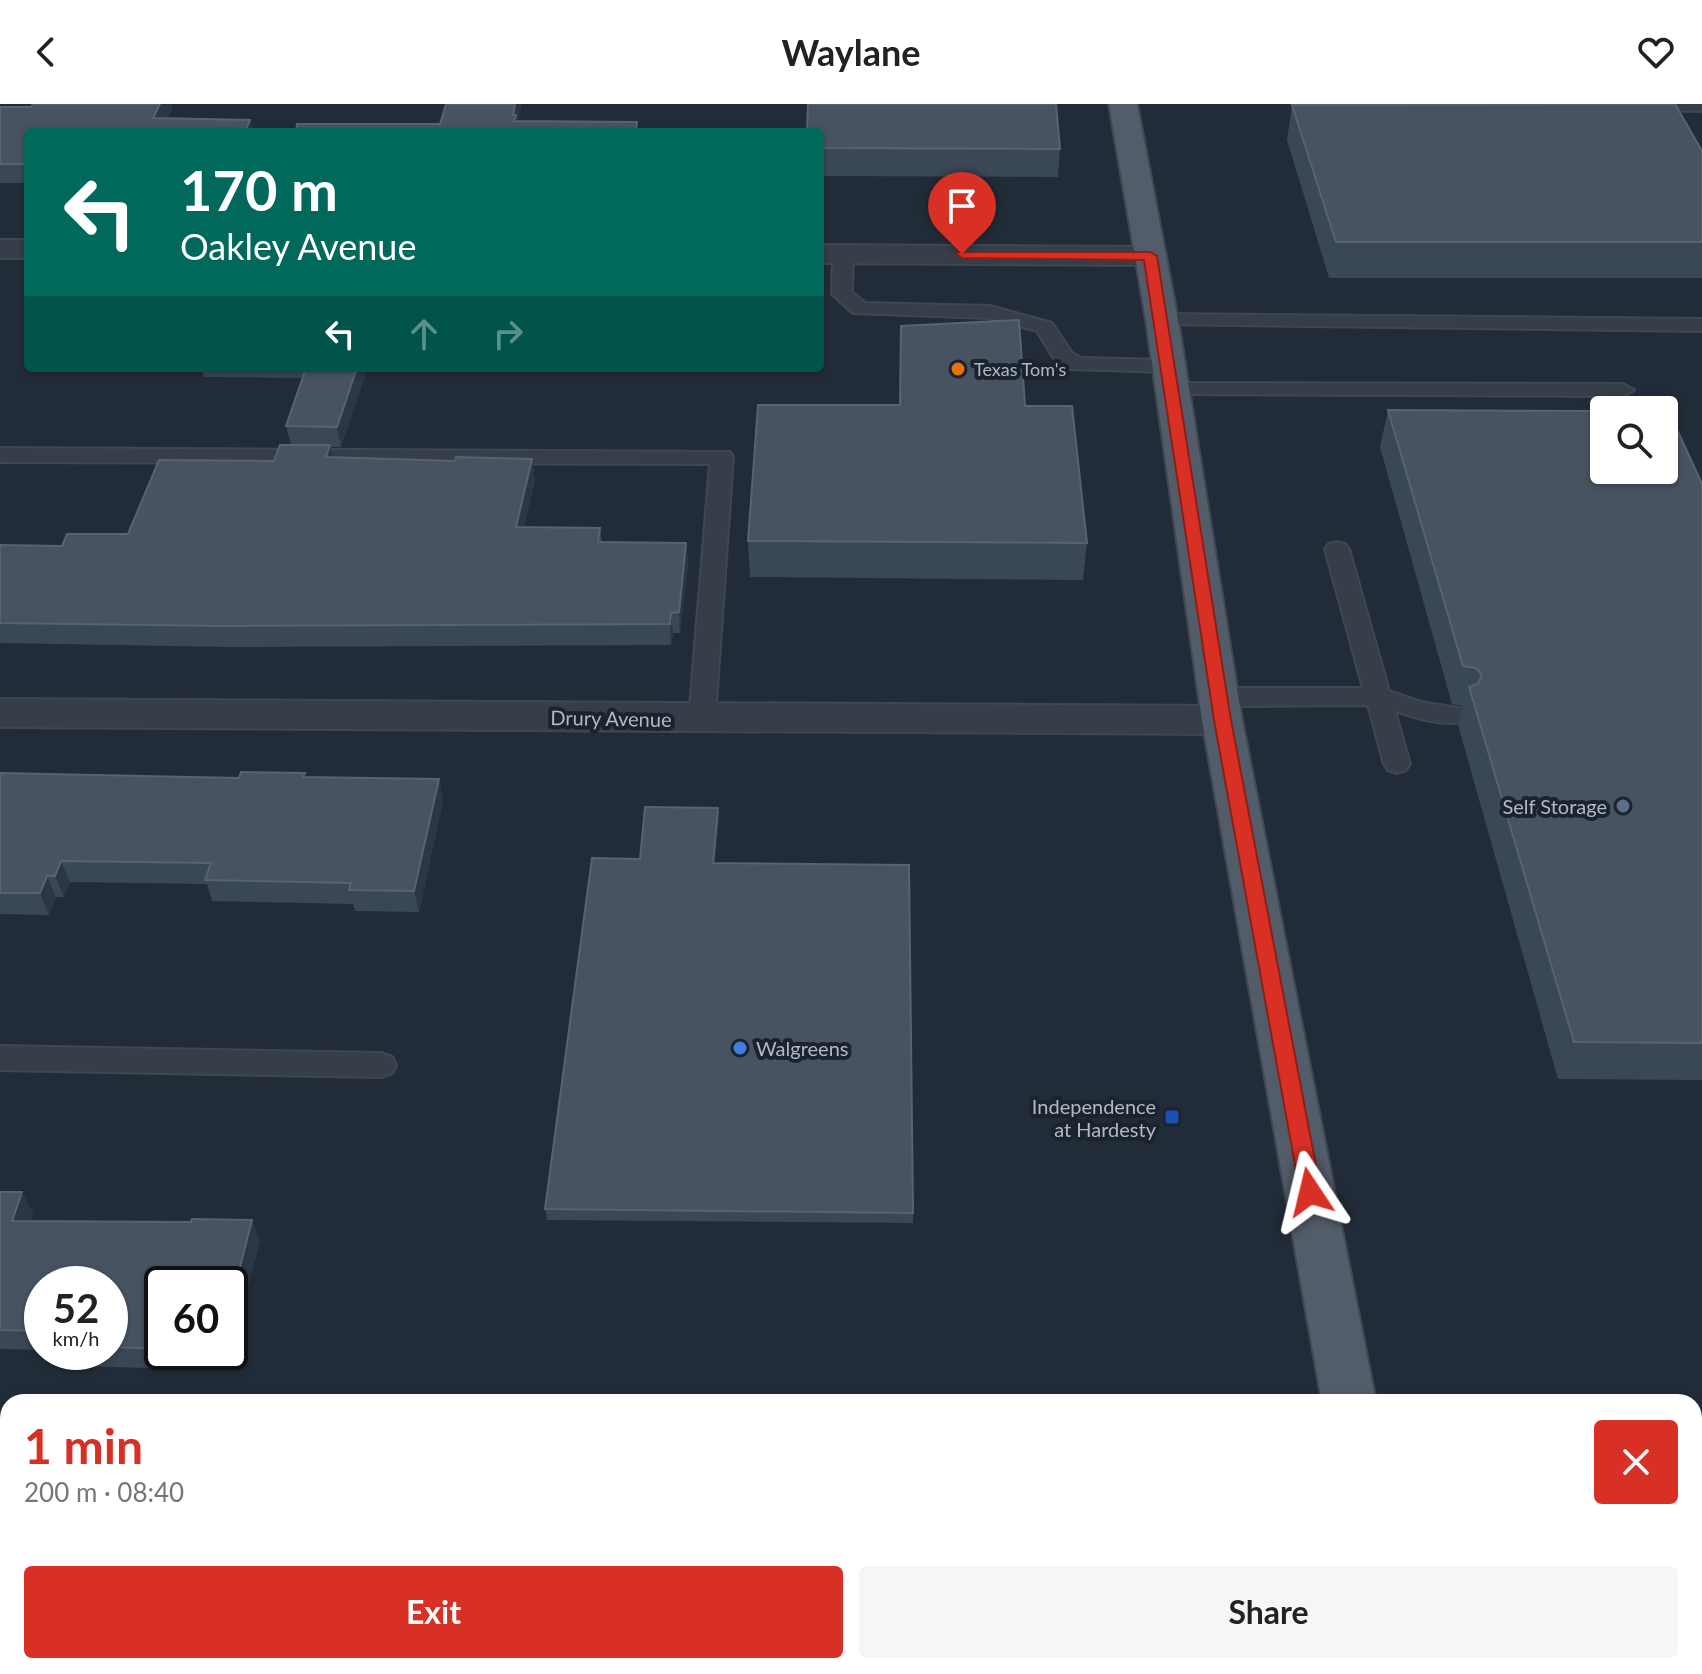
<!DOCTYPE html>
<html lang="en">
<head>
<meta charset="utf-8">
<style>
	:root { --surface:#fff; --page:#f6f6f6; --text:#222; --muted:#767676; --accent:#d93025 }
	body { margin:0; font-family:Lato,sans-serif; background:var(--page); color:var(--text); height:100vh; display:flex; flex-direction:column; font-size:30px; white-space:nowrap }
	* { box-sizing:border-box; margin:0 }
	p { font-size:26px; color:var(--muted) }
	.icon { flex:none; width:44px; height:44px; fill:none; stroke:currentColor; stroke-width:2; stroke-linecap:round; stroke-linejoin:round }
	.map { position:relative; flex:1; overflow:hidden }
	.details { position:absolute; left:0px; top:1290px; width:1702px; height:280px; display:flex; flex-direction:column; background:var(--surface); border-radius:24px 24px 0 0; box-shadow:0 2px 6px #0004 }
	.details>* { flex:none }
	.guide { position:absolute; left:24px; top:24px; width:800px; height:244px; border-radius:8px; box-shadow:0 2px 6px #0004; background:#00695c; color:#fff; overflow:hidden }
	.tools { position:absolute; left:1590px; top:292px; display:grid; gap:16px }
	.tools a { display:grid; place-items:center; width:88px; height:88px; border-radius:8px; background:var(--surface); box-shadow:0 2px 6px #0004; font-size:40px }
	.speed { position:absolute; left:24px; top:1162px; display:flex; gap:16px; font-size:40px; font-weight:700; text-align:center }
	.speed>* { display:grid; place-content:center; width:104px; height:104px; border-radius:50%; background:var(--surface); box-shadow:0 2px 6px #0004; line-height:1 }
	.speed small { font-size:20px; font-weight:400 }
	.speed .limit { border:4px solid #111; border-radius:12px; background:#fff; color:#111 }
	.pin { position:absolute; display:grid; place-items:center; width:68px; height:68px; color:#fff; margin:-82px -34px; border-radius:50% 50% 50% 0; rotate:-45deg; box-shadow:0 0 8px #0007 }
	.pin .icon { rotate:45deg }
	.me { position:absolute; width:88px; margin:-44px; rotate:350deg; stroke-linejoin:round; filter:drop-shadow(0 0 6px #0008) }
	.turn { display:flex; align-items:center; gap:28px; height:168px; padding:0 24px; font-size:36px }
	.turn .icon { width:104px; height:104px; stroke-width:2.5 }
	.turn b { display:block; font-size:56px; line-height:68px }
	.lanes { display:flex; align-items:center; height:76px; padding:0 24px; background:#0003; justify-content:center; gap:40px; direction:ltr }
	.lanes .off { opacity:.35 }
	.round { display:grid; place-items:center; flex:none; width:84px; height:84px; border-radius:8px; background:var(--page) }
	.summary { display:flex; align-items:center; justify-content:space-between; height:136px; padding:0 24px }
	h1 { font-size:48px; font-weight:700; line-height:60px; color:var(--accent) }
	.primary-button { display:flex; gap:16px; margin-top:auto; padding:16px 24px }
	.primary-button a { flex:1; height:92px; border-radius:8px; background:var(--accent); color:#fff; font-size:32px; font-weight:700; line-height:92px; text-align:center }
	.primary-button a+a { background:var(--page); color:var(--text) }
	header { display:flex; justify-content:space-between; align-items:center; height:104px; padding:0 24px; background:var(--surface); font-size:36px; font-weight:700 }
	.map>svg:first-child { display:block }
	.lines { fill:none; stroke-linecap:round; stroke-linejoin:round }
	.lane-casing { stroke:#3f4752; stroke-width:4 }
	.street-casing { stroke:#3f4752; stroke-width:4 }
	.secondary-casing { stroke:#3f4752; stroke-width:4 }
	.primary-casing { stroke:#3f4752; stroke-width:4 }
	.lane { fill:#353e49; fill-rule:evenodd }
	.street { fill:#353e49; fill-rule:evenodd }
	.secondary { fill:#434e5c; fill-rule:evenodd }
	.primary { fill:#535d69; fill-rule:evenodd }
	.wall { fill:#3a4754; fill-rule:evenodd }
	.shaded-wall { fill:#2b3744 }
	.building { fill:#475361; stroke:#576370; stroke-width:2 }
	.route { fill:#d93025; stroke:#8d1f18; stroke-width:2 }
	.food-dot { fill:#e8710a; stroke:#1b232d; stroke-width:3 }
	.service-dot { fill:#5c6f8a; stroke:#1b232d; stroke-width:3 }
	.shop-dot { fill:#3f7fe0; stroke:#1b232d; stroke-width:3 }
	.transit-dot { fill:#1a4fb4; stroke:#1b232d; stroke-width:3 }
	.labels { text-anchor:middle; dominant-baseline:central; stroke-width:8; stroke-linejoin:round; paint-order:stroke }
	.far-poi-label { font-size:18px; fill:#b0b9c5; stroke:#1b232d; text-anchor:start }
	.street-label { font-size:20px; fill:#b0b9c5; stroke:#1b232d }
	.poi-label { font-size:20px; fill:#b0b9c5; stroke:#1b232d; text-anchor:end }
</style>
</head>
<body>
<header><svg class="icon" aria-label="back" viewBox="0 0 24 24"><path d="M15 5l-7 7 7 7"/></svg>Waylane<svg class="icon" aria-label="heart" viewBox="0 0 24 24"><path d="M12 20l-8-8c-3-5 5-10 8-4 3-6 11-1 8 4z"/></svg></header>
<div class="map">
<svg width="1702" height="1570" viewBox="0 0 1702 1570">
	<rect width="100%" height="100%" fill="#222c38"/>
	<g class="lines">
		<defs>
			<g id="lane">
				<path d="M1441 0H1593L1594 1 1585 6 1450 5Z"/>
				<path d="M1702 0V7L1638 6 1629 1Z"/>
				<path d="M843 144 853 150 852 188 865 199 990 202 1052 219 1072 249 1081 254 1169 256 1180 262 1169 268 1069 265 1056 258 1037 227 989 214 853 209 832 190 833 150Z"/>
				<path d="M1162 210 1702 215V227L1155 220 1152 216 1155 212Z"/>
				<path d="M1172 279 1623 280 1634 286 1623 292 1164 290 1161 285 1164 280Z"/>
				<path d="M0 344 730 348 733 353 715 614 711 620 702 623 693 620 689 614 710 360 0 358Z"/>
				<path d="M1337 438 1345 440 1349 445 1389 587 1421 598 1464 605 1468 611 1464 617C1443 623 1416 614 1395 607L1410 660 1406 666 1397 669 1388 666 1384 660 1368 601 1219 602 1210 599 1206 593 1210 587 1219 584H1363L1325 445 1329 440Z"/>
				<path d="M0 942 381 949 392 953 396 961 392 969 381 973 0 966Z"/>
			</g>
			<g id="street">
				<rect x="0" y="136" width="28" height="18"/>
				<path d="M820 141 1150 143 1161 145 1166 152 1161 159 1150 161 820 159Z"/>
				<path d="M0 595 1222 602 1236 606 1242 616 1236 626 1222 630 0 623Z"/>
			</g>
			<g id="secondary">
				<path d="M1702 1381V1433L1694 1434V1382Z"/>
				<rect x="0" y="1394" width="8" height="54"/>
			</g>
			<g id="primary">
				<path d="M1109 0H1137L1178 216 1242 616 1376 1298H1322L1202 616 1146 216Z"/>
				<path d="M1356 1562H1416L1418 1570H1358Z"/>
			</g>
		</defs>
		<use href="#lane" class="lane-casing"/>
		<use href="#street" class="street-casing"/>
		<use href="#secondary" class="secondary-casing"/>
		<use href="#primary" class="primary-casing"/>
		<use href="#lane" class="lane"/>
		<use href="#street" class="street"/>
		<use href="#secondary" class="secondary"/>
		<use href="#primary" class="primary"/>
	</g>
	<g class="wall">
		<path d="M33 0H171L172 4 167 15 250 16 253 28H28V79H0V3H31Z"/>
		<path d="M1292 1 1702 47V174H1329L1287 36Z"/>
		<path d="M820 28 1060 45 1058 73 820 72Z"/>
		<path d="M201 264H481L480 267 367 266 341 343H331L333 353 455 357 532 355 535 376 524 423 600 424 602 438 686 439 688 460 680 529H673L671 541 229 543 0 539V441L62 442 128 430 274 357 291 341 286 322 303 274 204 273Z"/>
		<path d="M1025 302 1087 439 1083 476 750 473 748 437Z"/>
		<path d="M1388 306 1702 380V976L1558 975 1458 621 1463 602 1452 600 1380 343Z"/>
		<path d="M0 669 239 674 439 675 443 697 419 808 355 807 353 800 212 797 207 780 70 778 64 793H56L49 811 0 810Z"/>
		<path d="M719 715 715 759 913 1109V1119L547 1116 545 1105 640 755Z"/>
		<path d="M0 1088 33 1109 30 1117 260 1136 227 1266 72 1262 65 1248H110V1180H42V1246L0 1245ZM162 1180 230 1248H162Z"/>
	</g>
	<g class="shaded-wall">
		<path d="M160 0H171L172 4 160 28 153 14Z"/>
		<path d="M515 0H522L517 21 513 11Z"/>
		<path d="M250 16 253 28H245Z"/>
		<path d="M357 264H366L367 266 341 343 337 323Z"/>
		<path d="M330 341 335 362 326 353Z"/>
		<path d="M532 355 535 376 519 444 516 423Z"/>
		<path d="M686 439 688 460 680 529 679 508Z"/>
		<path d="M671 509 673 529 671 541 670 520Z"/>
		<path d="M439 675 443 697 419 808 414 787Z"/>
		<path d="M718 704 719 715 714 770 713 759Z"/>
		<path d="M61 757 70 778 64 793 55 772Z"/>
		<path d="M47 772 56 793 49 811 40 789Z"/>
		<path d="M22 1088 33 1109 23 1137 12 1117Z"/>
		<path d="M252 1116 260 1136 227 1266 220 1248H230V1202Z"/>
	</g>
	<g class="building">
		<path d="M33 0H160L153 14 250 16 245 28H28V60H0V3H31Z"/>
		<path d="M446 0H515L513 11H516L514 17 637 18 636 28H296L297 20H440Z"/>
		<path d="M808 0H1056L1060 45 820 44V28H807Z"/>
		<path d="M1675 0 1702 47V138H1336L1292 1Z"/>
		<path d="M1019 216 1025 302H1072L1087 439 748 437 758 301H900L901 222Z"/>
		<path d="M306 264H357L337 323 286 322Z"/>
		<path d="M1388 306 1604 307V366H1664V308H1669L1702 380V939L1574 938 1469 583 1478 580 1482 571 1476 564 1463 562Z"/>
		<path d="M280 341H330L326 353 455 357 456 353 532 355 516 423 600 424 598 438 686 439 679 508 671 509 670 520 223 522 0 519V441L62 442 67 430H128L159 356 274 357Z"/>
		<path d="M241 668 305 669 303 673 439 675 414 787 349 786 351 779 205 776 211 759 61 757 55 772H47L40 789H0V669L239 674Z"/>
		<path d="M645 703 718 704 713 759 909 761 913 1109 545 1105 592 754 640 755Z"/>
		<path d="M0 1088H22L12 1117 191 1118 192 1115 252 1116 230 1202V1180H162V1245L110 1243V1180H42V1227L0 1226Z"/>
	</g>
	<path class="route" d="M957 148H1150L1157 152 1231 616 1321 1088 1318 1094 1310 1097 1303 1094 1300 1088 1214 616 1144 156 962 154 956 150Z"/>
	<circle class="food-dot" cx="958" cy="265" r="8"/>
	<circle class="service-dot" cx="1623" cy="702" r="8"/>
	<circle class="shop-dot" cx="740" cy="944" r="8"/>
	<rect class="transit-dot" x="1164" y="1005" width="16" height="16" rx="4"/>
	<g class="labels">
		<g class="far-poi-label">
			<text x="974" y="265">Texas Tom's</text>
		</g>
		<g class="street-label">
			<text transform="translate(611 614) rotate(1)">Drury Avenue</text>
		</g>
		<g class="poi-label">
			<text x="1607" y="702">Self Storage</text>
			<text x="756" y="944" text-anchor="start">Walgreens</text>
			<text x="1156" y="1002">Independence<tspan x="1156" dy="23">at Hardesty</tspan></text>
		</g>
	</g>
</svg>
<div class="tools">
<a><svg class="icon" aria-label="search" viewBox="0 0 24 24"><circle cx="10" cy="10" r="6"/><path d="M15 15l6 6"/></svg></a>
</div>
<div class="speed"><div>52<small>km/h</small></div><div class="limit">60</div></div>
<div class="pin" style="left:962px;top:150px;background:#d93025"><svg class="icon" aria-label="arrive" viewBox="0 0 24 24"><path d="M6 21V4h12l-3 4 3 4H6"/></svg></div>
<svg class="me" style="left:1310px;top:1088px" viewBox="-20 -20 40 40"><path d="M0-17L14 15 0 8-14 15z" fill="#d93025" stroke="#fff" stroke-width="4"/></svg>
<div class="guide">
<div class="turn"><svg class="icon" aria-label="left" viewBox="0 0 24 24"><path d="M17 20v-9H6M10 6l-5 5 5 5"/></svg><div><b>170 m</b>Oakley Avenue</div></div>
<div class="lanes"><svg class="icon" aria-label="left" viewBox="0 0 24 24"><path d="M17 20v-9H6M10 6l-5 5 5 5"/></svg><svg class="icon off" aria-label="ahead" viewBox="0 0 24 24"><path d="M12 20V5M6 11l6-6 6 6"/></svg><svg class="icon off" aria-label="right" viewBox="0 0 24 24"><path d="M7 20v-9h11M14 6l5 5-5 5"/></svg></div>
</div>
<section class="details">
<div class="summary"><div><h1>1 min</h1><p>200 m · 08:40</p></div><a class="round" style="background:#d93025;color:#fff"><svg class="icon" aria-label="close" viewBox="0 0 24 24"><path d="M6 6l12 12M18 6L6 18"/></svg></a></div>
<div class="primary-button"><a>Exit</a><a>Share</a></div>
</section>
</div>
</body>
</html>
